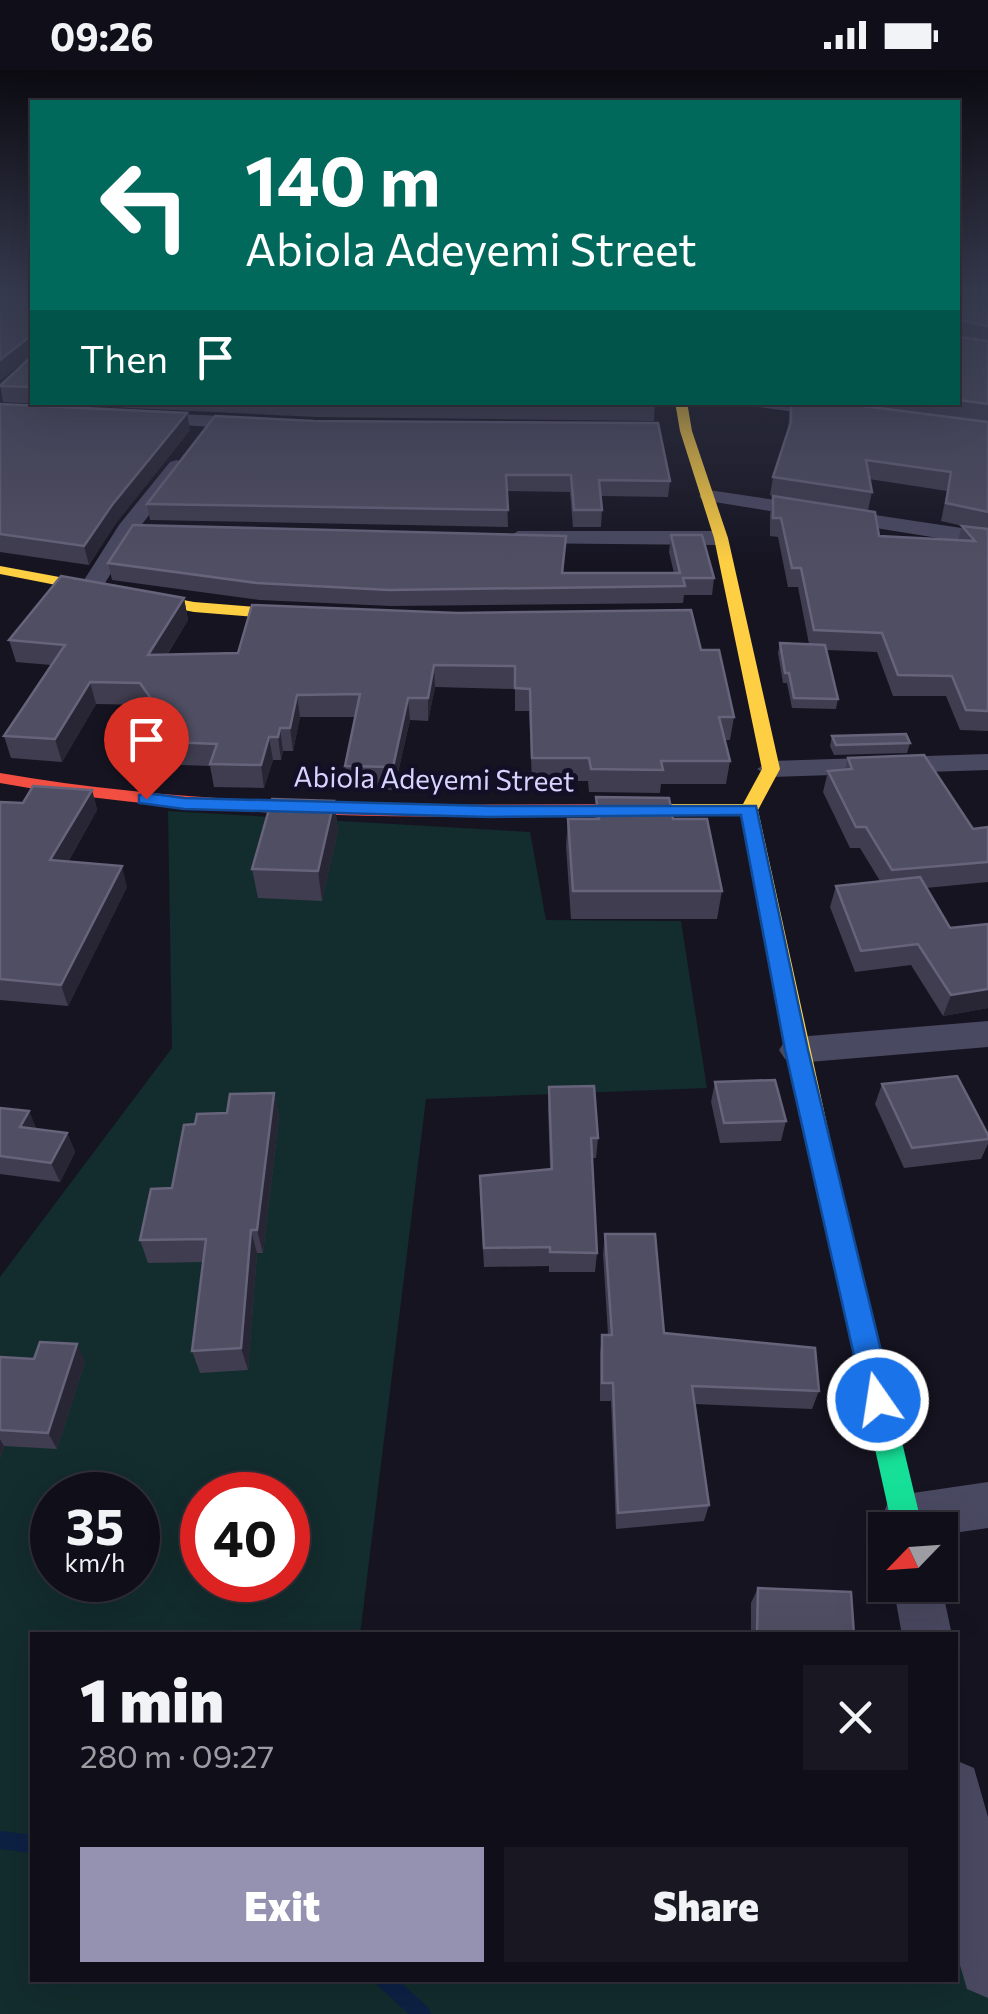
<!DOCTYPE html>
<html lang="en">
<head>
<meta charset="utf-8">
<style>
	:root { --surface:#100f19; --page:#191822; --text:#f1f3f6; --muted:#9c9ca2; --line:#302f38; --accent:#9591b1 }
	body { margin:0; font-family:Commissioner,sans-serif; background:var(--page); color:var(--text); height:100vh; display:flex; flex-direction:column; font-size:38px; white-space:nowrap }
	* { box-sizing:border-box; margin:0 }
	p { font-size:32px; color:var(--muted) }
	.icon { flex:none; width:55px; height:55px; fill:none; stroke:currentColor; stroke-width:2; stroke-linecap:round; stroke-linejoin:round }
	.map { position:relative; flex:1; overflow:hidden }
	.panel { position:absolute; left:30px; top:1562px; width:928px; height:350px; display:flex; flex-direction:column; background:var(--surface); border-radius:0px; box-shadow:0 10px 40px #0002,0 0 0 2px var(--line) }
	.panel>* { flex:none }
	.hud { position:absolute; left:30px; top:30px; width:930px; height:305px; border-radius:0px; box-shadow:0 10px 40px #0002,0 0 0 2px var(--line); background:#00695c; color:#fff; overflow:hidden }
	.needle { width:65px; rotate:245deg }
	.fabs { position:absolute; left:868px; top:1442px; display:grid; gap:20px }
	.fabs a { display:grid; place-items:center; width:90px; height:90px; border-radius:0px; background:var(--surface); box-shadow:0 10px 40px #0002,0 0 0 2px var(--line); font-size:50px }
	.speed { position:absolute; left:30px; top:1402px; display:flex; gap:20px; font-size:50px; font-weight:700; text-align:center }
	.speed>* { display:grid; place-content:center; width:130px; height:130px; border-radius:50%; background:var(--surface); box-shadow:0 10px 40px #0002,0 0 0 2px var(--line); line-height:1 }
	.speed small { font-size:25px; font-weight:400 }
	.speed .limit { border:15px solid #d22; background:#fff; color:#111 }
	.pin { position:absolute; display:grid; place-items:center; width:85px; height:85px; color:#fff; margin:-102px -42px; border-radius:50% 50% 50% 0; rotate:-45deg; box-shadow:0 0 10px #0007 }
	.pin .icon { rotate:45deg }
	.me { position:absolute; width:110px; margin:-55px; rotate:347deg; stroke-linejoin:round; filter:drop-shadow(0 0 8px #0008) }
	.turn { display:flex; align-items:center; gap:35px; height:210px; padding:0 50px; font-size:45px }
	.turn .icon { width:130px; height:130px; stroke-width:2.5 }
	.turn b { display:block; font-size:70px; line-height:85px }
	.then { display:flex; align-items:center; height:95px; padding:0 50px; background:#0003; gap:20px; font-size:38px }
	.round { display:grid; place-items:center; flex:none; width:105px; height:105px; border-radius:0px; background:var(--page) }
	.summary { display:flex; align-items:center; justify-content:space-between; height:170px; padding:0 50px }
	h1 { font-size:60px; font-weight:800; line-height:75px }
	.action { display:flex; gap:20px; margin-top:auto; padding:20px 50px }
	.action a { flex:1; height:115px; border-radius:0px; background:var(--accent); color:#fff; font-size:40px; font-weight:800; line-height:115px; text-align:center }
	.action a+a { background:var(--page); color:var(--text) }
	.status { display:flex; justify-content:space-between; align-items:center; height:70px; padding:0 50px; background:var(--surface); direction:ltr }
	.status svg { height:28px; fill:currentColor }
	.map>svg:first-child { display:block }
	.green { fill:#132c2d; fill-rule:evenodd }
	.lines { fill:none; stroke-linecap:round; stroke-linejoin:round }
	.stream { stroke:#0d2144; stroke-width:18 }
	.street { fill:#4a4962; fill-rule:evenodd }
	.fast { fill:#16e098; fill-rule:evenodd }
	.slow { fill:#ffcf43; fill-rule:evenodd }
	.jam { fill:#f24e42; fill-rule:evenodd }
	.wall { fill:#403d50 }
	.shaded-wall { fill:#282635 }
	.building { fill:#504e63; stroke:#66637b; stroke-width:2.5 }
	.route { fill:#1a73e8; stroke:#114b97; stroke-width:2.5 }
	.labels { text-anchor:middle; dominant-baseline:central; stroke-width:9; stroke-linejoin:round; paint-order:stroke }
	.street-label { font-size:28px; fill:#d9d4ff; stroke:#130f26 }
</style>
</head>
<body>
<div class="status"><b>09:26</b><svg viewBox="0 0 49 12"><path d="M0 12V9h3v3zM5 12V6h3v6zM10 12V3h3v9zM15 12V0h3v12zM26 1h20v11H26zM47 4h2v5h-2z"/></svg></div>
<div class="map">
<svg width="988" height="1944" viewBox="0 0 988 1944">
	<rect width="100%" height="100%" fill="#161421"/>
	<path class="green" d="M168 741 530 762 546 850 681 851 707 1018 426 1029 360 1565H32V1910H955V1817L988 1809V1944H0V1207L172 978ZM52 1425H138V1510H52ZM202 1425H288V1510H202Z"/>
	<g class="lines">
		<g class="stream">
			<path d="M0 1770 32 1774"/>
			<path d="M385 1910 422 1944"/>
		</g>
		<g class="street">
			<path d="M750 332 840 337 842 341 833 347 759 337Z"/>
			<path d="M141 342 259 348 268 354 259 360 134 352V344Z"/>
			<path d="M177 390 187 396 136 462 99 523H83L79 518 119 455 170 392Z"/>
			<path d="M709 420 988 462V476L702 430 699 426Z"/>
			<path d="M518 461H716L727 468 716 475 510 473 507 468Z"/>
			<path d="M988 684V700L771 707 757 699 771 691Z"/>
			<path d="M988 951V977L797 993 785 989 779 980 785 971 797 967Z"/>
			<path d="M988 1412V1458L940 1465V1460H888L882 1447 889 1430 906 1424Z"/>
			<path d="M940 1509 952 1565H902L893 1515H940Z"/>
			<path d="M955 1690 974 1698 988 1747V1928L967 1919 955 1878Z"/>
		</g>
		<path class="fast" d="M825 1090 834 1093 837 1100 923 1460H893L813 1100 816 1093Z"/>
		<g class="slow">
			<path d="M675 332H687L692 361 728 468 780 699 758 740 837 1100 834 1107 825 1110 816 1107 813 1100 741 746H620L611 740 620 734H743L762 699 714 468 680 361Z"/>
			<path d="M0 496 194 532 316 542 324 547 316 552 194 542 0 504Z"/>
		</g>
		<path class="jam" d="M0 703C206 739 412 735 620 734L629 740 620 746C412 747 206 751 0 713Z"/>
	</g>
	<g class="wall">
		<path d="M0 222H32V332H655L654 351 316 347 3 332 0 314 30 288 31 286 0 310Z"/>
		<path d="M958 222H988V661L960 660 946 626H893L877 582 826 580 838 629 836 639 792 638 787 613H783L778 583 780 573 809 574 798 517H788L778 467 770 466V445L773 426 879 466 958 470 962 456 967 457 941 451 947 421 869 409 872 422 868 440 770 425 773 407 788 361 790 332H958Z"/>
		<path d="M0 334 190 360 116 453 89 495 0 482Z"/>
		<path d="M215 346 670 411 668 427 601 426 602 440 601 457H573L570 422 507 421 508 457 150 450 147 434Z"/>
		<path d="M671 465 714 508 712 525H684L683 533 391 536 260 530 112 510 108 493 566 466 563 503H674L669 482Z"/>
		<path d="M184 528 188 550 167 585 701 580 734 647 730 670H725L730 691 726 714H661L660 723 589 722 588 711H532L529 641H515V619L435 617 428 651 410 650 394 720 348 719 345 696 356 647H300L293 681H283L281 690H273L264 718 214 717 210 696 151 694 146 671 155 650 145 635 96 634 62 692 11 688 4 666 51 595 16 592 9 570Z"/>
		<path d="M832 666 910 673 907 683 834 685 830 676Z"/>
		<path d="M848 688 973 759 988 757V812L926 818 950 858 988 854V938L943 946 911 895 855 902 830 837 836 816 880 811 860 778H850L823 722 828 701 845 700Z"/>
		<path d="M92 720 97 740 68 792 127 817 68 936 0 930V732L23 733Z"/>
		<path d="M596 727 673 749 722 821 717 849H571L566 776 568 749H594Z"/>
		<path d="M334 731 338 760 322 831 258 828 252 799Z"/>
		<path d="M715 1012 786 1051 781 1071 720 1073 711 1032Z"/>
		<path d="M882 1014 988 1065V1074L981 1089 904 1098 875 1034Z"/>
		<path d="M549 1017 598 1068 596 1088H592L597 1183 595 1202H549V1196L484 1197 480 1126 550 1099 548 1037Z"/>
		<path d="M274 1023 279 1047 263 1183H257L248 1300 200 1303 192 1281 203 1192 148 1193 140 1170 172 1118 195 1054 227 1043Z"/>
		<path d="M0 1038 29 1041 36 1059 67 1063 75 1082 60 1112 0 1104Z"/>
		<path d="M605 1164 664 1263 819 1321 812 1339 694 1334 709 1435 704 1451 616 1459 611 1331H600V1283L602 1265H608L603 1184Z"/>
		<path d="M0 1287 85 1291 57 1379 4 1376 0 1388Z"/>
		<path d="M758 1518 854 1565H751V1533Z"/>
	</g>
	<g class="shaded-wall">
		<path d="M28 268 32 284 0 310V290Z"/>
		<path d="M187 343 190 360 116 453 89 495 84 476 112 435Z"/>
		<path d="M184 528 188 550 153 607 148 585Z"/>
		<path d="M434 595 435 617 428 651V628Z"/>
		<path d="M90 612 96 634 62 692 55 669Z"/>
		<path d="M297 625 300 647 293 681 290 658Z"/>
		<path d="M408 628 410 650 394 720 393 697Z"/>
		<path d="M280 658 283 681 281 690 278 667Z"/>
		<path d="M269 667 273 690 264 718 261 695Z"/>
		<path d="M92 720 97 740 57 811 50 790Z"/>
		<path d="M334 731 338 760 322 831 318 801Z"/>
		<path d="M122 796 127 817 68 936 61 915Z"/>
		<path d="M988 919V938L943 946 951 925Z"/>
		<path d="M274 1023 279 1047 263 1183 257 1160Z"/>
		<path d="M29 1041 37 1060 20 1057Z"/>
		<path d="M67 1063 75 1082 60 1112 51 1093Z"/>
		<path d="M251 1160 257 1183 248 1300 241 1278Z"/>
		<path d="M77 1274 85 1291 57 1379 48 1363Z"/>
		<path d="M0 1369 4 1376 0 1388Z"/>
	</g>
	<g class="building">
		<path d="M0 222H32V317L0 316 30 288 32 272 28 268 0 290Z"/>
		<path d="M958 222H988V256L962 251 958 255 959 267 988 271V334L958 330Z"/>
		<path d="M532 332H655V334Z"/>
		<path d="M791 332H832L988 352V442L946 433 951 402 866 390 872 422 773 407 791 352Z"/>
		<path d="M0 334 187 343 112 435 84 476 0 464Z"/>
		<path d="M215 346 314 351 658 353 670 411 599 410 602 440H574L571 405H506L508 440 147 434Z"/>
		<path d="M773 426 875 442 879 466 975 471 962 456 988 459V641L966 640 952 606 898 605 882 563 814 560 801 498H792L781 448H773Z"/>
		<path d="M133 455 566 466 562 503H680L671 465H702L714 508H683L685 516 389 520 257 513 108 493Z"/>
		<path d="M61 506 184 528 148 585 238 583 252 535 458 543 691 540 701 580H719L734 647H719L730 691H661L663 700 591 699 589 688H532L530 619 515 618V596L434 595 428 628H408L393 697 345 696 360 624 297 625 290 658H280L278 667H269L261 695 210 694 217 674 146 671 159 640 140 613 90 612 55 669 4 666 65 575 9 570Z"/>
		<path d="M780 573 825 575 838 629 794 628 789 603H785Z"/>
		<path d="M906 664 910 673 836 675 832 666Z"/>
		<path d="M924 685 973 759 988 757V792L892 800 866 757H856L828 701 852 699 848 688Z"/>
		<path d="M33 716 92 720 50 790 122 796 61 915 0 909V732L23 733Z"/>
		<path d="M596 727 669 728 673 749H707L722 821H573L568 749H599Z"/>
		<path d="M272 729 334 731 318 801 252 799Z"/>
		<path d="M920 807 950 858 988 854V919L951 925 918 874 861 881 836 816Z"/>
		<path d="M957 1006 988 1065V1069L912 1078 882 1014Z"/>
		<path d="M775 1010 786 1051 724 1053 715 1012Z"/>
		<path d="M594 1016 598 1068H591L597 1183 550 1182V1177L484 1178 480 1106 552 1099 549 1017Z"/>
		<path d="M274 1023 257 1160H251L241 1278 192 1281 206 1169 140 1170 151 1119 172 1118 184 1055 195 1054 197 1044 227 1043 230 1024Z"/>
		<path d="M0 1038 29 1041 20 1057 67 1063 51 1093 0 1086Z"/>
		<path d="M605 1164H655L664 1263 815 1278 819 1321 692 1316 709 1435 618 1443 613 1313H602V1265H612Z"/>
		<path d="M40 1272 77 1274 48 1363 0 1360V1287L34 1289Z"/>
		<path d="M758 1518 851 1522 854 1565H757Z"/>
	</g>
	<linearGradient id="sky" x2="0" y2="1"><stop stop-color="#0c0b12"/><stop offset="0.45" stop-color="#363a4e"/><stop offset="1" stop-color="#363a4e" stop-opacity="0"/></linearGradient>
	<rect width="988" height="494" fill="url(#sky)"/>
	<path class="route" d="M146 723 184 728 490 736H756L808 980 893 1330 889 1340 878 1344 868 1340 864 1330 785 980 741 745 490 747 184 739 139 733V725Z"/>
	<g class="labels">
		<g class="street-label">
			<text transform="translate(434 708) rotate(1)">Abiola Adeyemi Street</text>
		</g>
	</g>
</svg>
<div class="fabs">
<a><svg class="needle" viewBox="-14 -14 28 28"><path d="M0-13l5 13h-10z" fill="#e53935"/><path d="M0 13l5-13h-10z" fill="#9c9ca2"/></svg></a>
</div>
<div class="speed"><div>35<small>km/h</small></div><div class="limit">40</div></div>
<div class="pin" style="left:146px;top:729px;background:#d93025"><svg class="icon" aria-label="arrive" viewBox="0 0 24 24"><path d="M6 21V4h12l-3 4 3 4H6"/></svg></div>
<svg class="me" style="left:878px;top:1330px" viewBox="-20 -20 40 40"><circle r="17" fill="#1a73e8" stroke="#fff" stroke-width="3"/><path d="M0-11L8 9 0 5-8 9z" fill="#fff"/></svg>
<div class="hud">
<div class="turn"><svg class="icon" aria-label="left" viewBox="0 0 24 24"><path d="M17 20v-9H6M10 6l-5 5 5 5"/></svg><div><b>140 m</b>Abiola Adeyemi Street</div></div>
<div class="then">Then<svg class="icon" aria-label="arrive" viewBox="0 0 24 24"><path d="M6 21V4h12l-3 4 3 4H6"/></svg></div>
</div>
<section class="panel">
<div class="summary"><div><h1>1 min</h1><p>280 m · 09:27</p></div><a class="round"><svg class="icon" aria-label="close" viewBox="0 0 24 24"><path d="M6 6l12 12M18 6L6 18"/></svg></a></div>
<div class="action"><a>Exit</a><a>Share</a></div>
</section>
</div>
</body>
</html>
